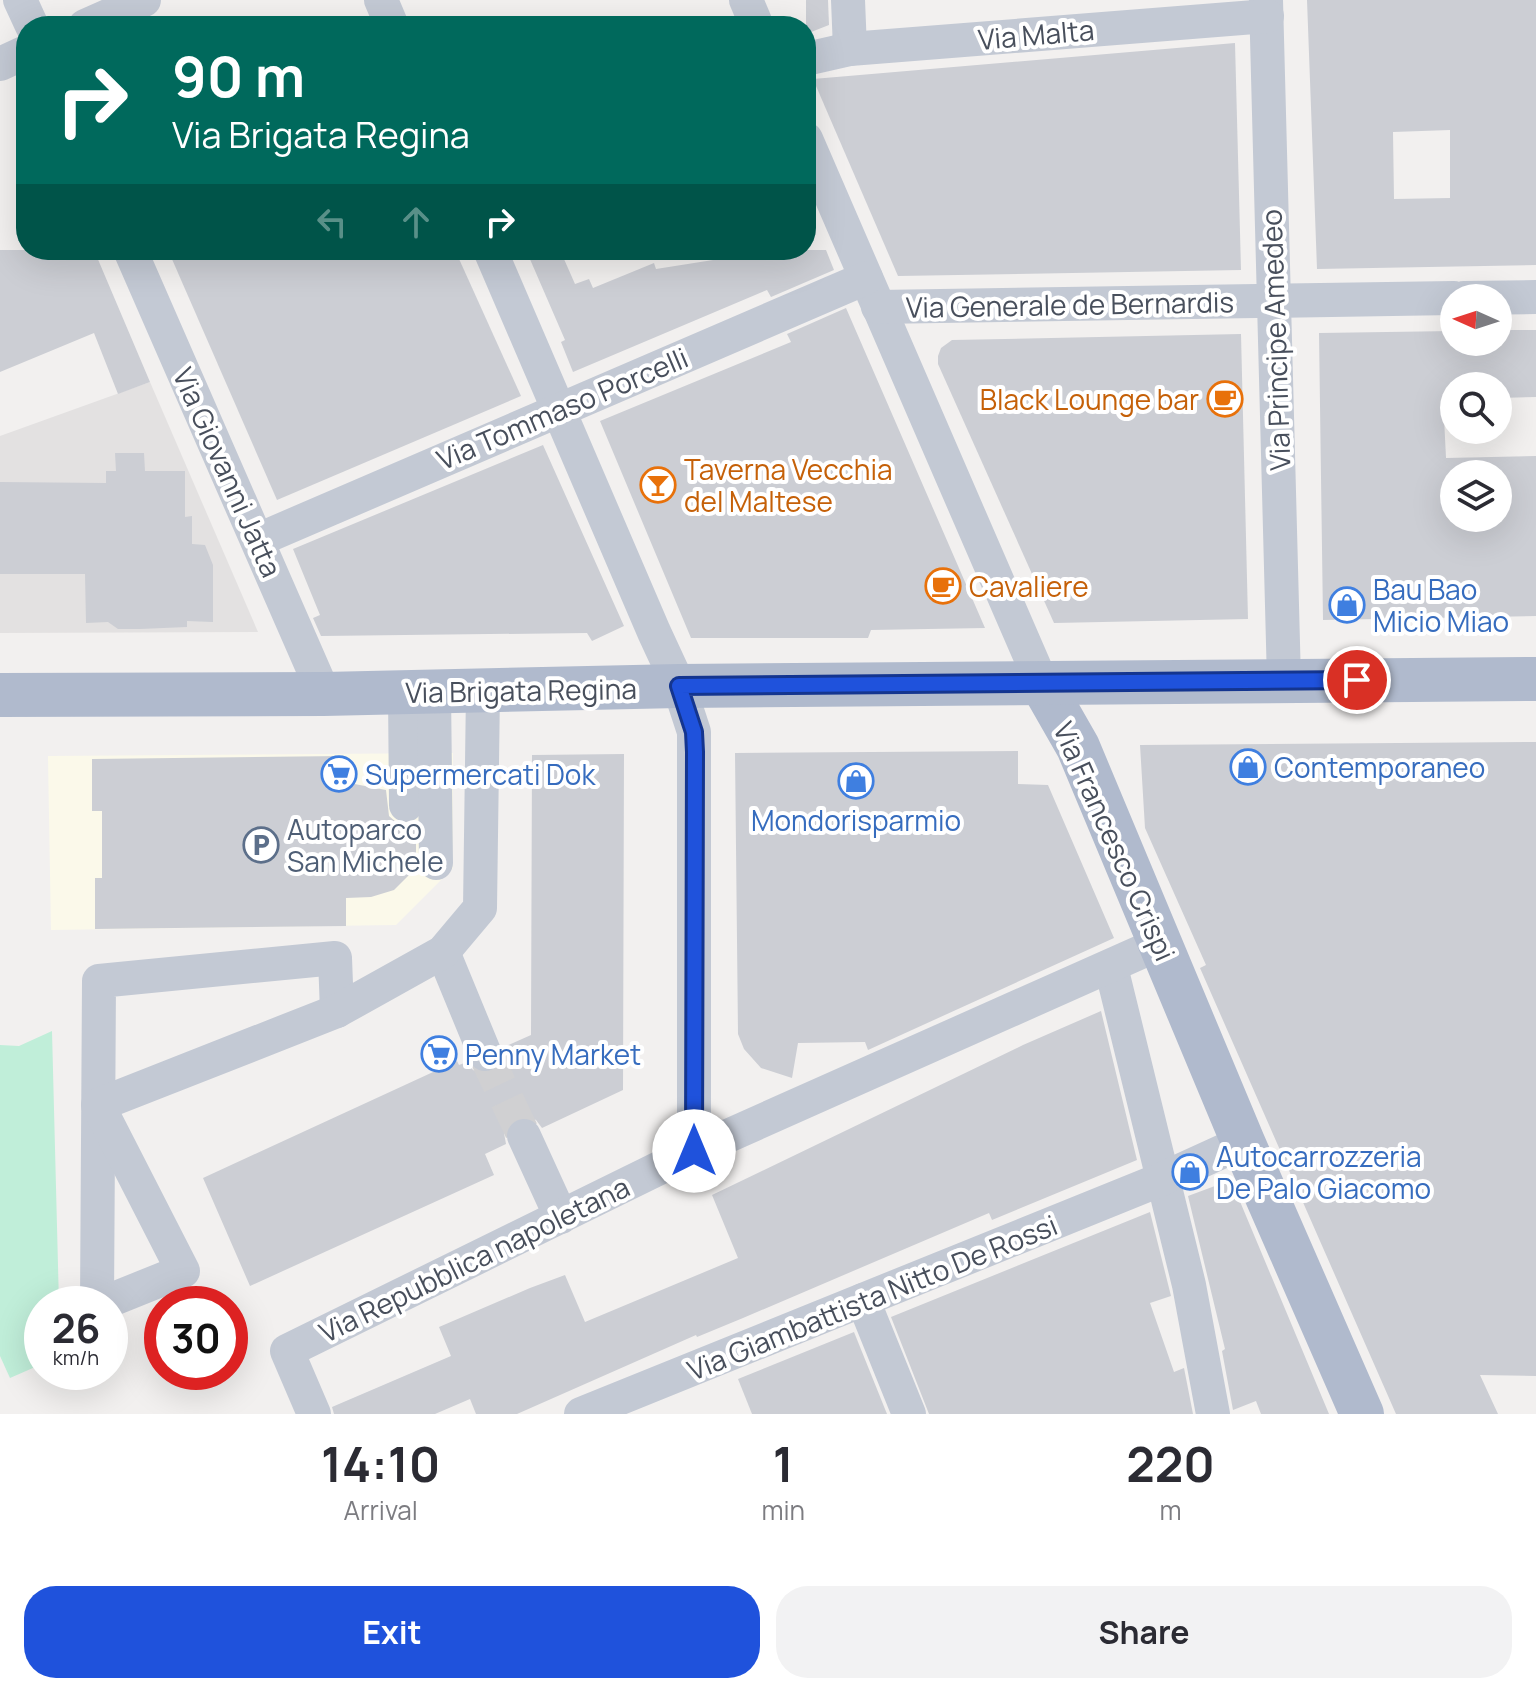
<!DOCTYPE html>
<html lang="en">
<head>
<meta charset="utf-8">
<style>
	:root { --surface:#fff; --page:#f2f2f3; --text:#2b2b33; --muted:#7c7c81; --accent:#1f52dc }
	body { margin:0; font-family:Manrope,sans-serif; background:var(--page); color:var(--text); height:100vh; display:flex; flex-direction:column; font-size:30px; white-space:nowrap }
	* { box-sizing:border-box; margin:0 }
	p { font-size:26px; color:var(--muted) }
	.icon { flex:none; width:44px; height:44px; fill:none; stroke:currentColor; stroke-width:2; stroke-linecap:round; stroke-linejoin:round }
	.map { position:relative; height:1414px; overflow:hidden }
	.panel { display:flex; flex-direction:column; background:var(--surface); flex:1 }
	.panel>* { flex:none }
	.banner { position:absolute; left:16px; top:16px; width:800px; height:244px; border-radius:32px; box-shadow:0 8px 32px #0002; background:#00695c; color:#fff; overflow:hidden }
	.needle { width:52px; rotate:273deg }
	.tools { position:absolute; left:1440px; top:284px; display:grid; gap:16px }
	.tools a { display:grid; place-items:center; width:72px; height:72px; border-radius:50%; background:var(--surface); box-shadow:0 8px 32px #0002; font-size:40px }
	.speed { position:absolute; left:24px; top:1286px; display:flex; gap:16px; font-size:40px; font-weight:700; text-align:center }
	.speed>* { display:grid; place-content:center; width:104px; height:104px; border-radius:50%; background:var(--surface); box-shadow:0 8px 32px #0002; line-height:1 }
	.speed small { font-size:20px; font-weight:400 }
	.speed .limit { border:12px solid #d22; background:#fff; color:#111 }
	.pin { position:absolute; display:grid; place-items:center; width:68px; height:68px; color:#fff; margin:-34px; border:4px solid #fff; border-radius:50%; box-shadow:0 2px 8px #0007 }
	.me { position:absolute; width:88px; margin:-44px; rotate:0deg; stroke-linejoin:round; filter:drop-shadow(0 0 6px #0008) }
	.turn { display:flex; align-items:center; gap:28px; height:168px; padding:0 24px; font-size:36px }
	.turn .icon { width:104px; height:104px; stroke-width:2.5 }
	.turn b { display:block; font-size:56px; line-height:68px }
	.lanes { display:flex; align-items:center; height:76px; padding:0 24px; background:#0003; justify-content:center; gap:40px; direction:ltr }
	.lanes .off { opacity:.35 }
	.eta { display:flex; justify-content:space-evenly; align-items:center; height:136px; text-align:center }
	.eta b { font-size:48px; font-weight:700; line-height:56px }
	.primary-button { display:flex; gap:16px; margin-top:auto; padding:16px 24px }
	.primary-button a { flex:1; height:92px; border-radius:32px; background:var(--accent); color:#fff; font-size:32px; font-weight:700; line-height:92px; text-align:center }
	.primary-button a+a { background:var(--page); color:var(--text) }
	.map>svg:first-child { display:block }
	.commercial { fill:#fbf9ea }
	.education { fill:#e3e1e1 }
	.green { fill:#c0eed9 }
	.building { fill:#ccced4; fill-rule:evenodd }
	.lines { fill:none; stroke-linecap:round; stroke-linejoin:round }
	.minor-tunnel { stroke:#d0d0d2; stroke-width:34; stroke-dasharray:34 17; stroke-linecap:butt }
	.minor { stroke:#c3c9d4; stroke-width:34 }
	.major { stroke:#b0bacd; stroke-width:44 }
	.route-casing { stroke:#14358f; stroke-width:20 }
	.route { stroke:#1f52dc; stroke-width:14 }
	.labels { text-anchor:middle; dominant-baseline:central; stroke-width:8; stroke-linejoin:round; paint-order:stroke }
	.street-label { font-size:28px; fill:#484f5c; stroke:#fff }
	.food-label { font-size:28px; fill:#c56008; stroke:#fff; text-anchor:start }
	.shop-label { font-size:28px; fill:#366cbe; stroke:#fff; text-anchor:start }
	.service-label { font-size:28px; fill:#4e5e75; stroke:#fff; text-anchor:start }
</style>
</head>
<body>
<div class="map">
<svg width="1536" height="1414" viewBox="0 0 1536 1414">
	<rect width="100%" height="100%" fill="#f2f0ef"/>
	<path class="commercial" d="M453 753V868L396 925 51 930 48 756Z"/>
	<path class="education" d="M150 382 258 632 0 633V436Z"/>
	<path class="green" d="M52 1031 59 1304H42V1364L10 1378 0 1356V1045L19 1046Z"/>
	<g class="building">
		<path d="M806 0H828L829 25 806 34Z"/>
		<path d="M1307 0H1536V265L1317 269ZM1450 130V198L1394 199 1393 132Z"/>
		<path d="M1235 43 1241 270 898 276 813 79Z"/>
		<path d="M0 250H94L150 382 118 394 94 333 0 372Z"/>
		<path d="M168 250H455L521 396 277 500Z"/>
		<path d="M526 250H560L575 284 589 279 593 288 654 263 656 269 751 254 749 250H826L834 270 771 297 767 290 573 372 561 342 565 340Z"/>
		<path d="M846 308 985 628 871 630 868 638H691L600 421 791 342 787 334Z"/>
		<path d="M1498 330H1536V397L1498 398V386H1454V397H1443L1446 458 1536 456V616L1323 620 1319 333 1454 331V342H1498ZM1454 474H1498V518H1454Z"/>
		<path d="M1241 334 1248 619 1054 623 938 364V356L941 348 952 340Z"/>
		<path d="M543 445 624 626 592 641 587 633 321 636 313 618 320 615 293 549Z"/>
		<path d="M115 453H144L145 471H185V517L192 516V544L205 545 213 565V622L187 621V627L140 629H118L108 622 86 623 85 574H0V482L106 483V471H116Z"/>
		<path d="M1536 742V1376L1480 1375 1498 1414H1396L1200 968 1206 965 1145 828 1140 745Z"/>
		<path d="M1018 751V784L1048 785 1114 938 868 1050 865 1042 798 1043 792 1078 761 1068 744 1049 738 1034 735 753Z"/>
		<path d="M624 754 623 1090 542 1128 536 1120 527 1116 515 1118 508 1124 504 1133 506 1144 485 1154 494 1175 250 1286 203 1178 457 1061 459 1065 467 1062 473 1070 483 1074 492 1073 500 1067 505 1057 504 1047 531 1035 532 755Z"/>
		<path d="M344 756V782L386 790 389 816 396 822 405 825 416 822V863L410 874 394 890 371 897 346 898V926L95 929V878H102V811H92V759Z"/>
		<path d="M1101 1011 1137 1160 992 1220 989 1213 743 1318 697 1337 696 1335 517 1414H476L470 1399 435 1414H334L332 1407 451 1356 439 1327 530 1288 565 1275 585 1322 738 1258 712 1195 1023 1045Z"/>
		<path d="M1231 1180 1329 1414H1261L1256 1401 1233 1410 1222 1351 1225 1349 1188 1196Z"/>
		<path d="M1150 1212 1171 1296 1150 1303 1174 1372 1184 1368 1193 1414H929L891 1317Z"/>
		<path d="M854 1332 887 1414H752L738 1379Z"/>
	</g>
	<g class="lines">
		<path class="minor-tunnel" d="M485 1054 524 1136"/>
		<g class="minor">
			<path d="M20 0 32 26"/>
			<path d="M381 0 392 26"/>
			<path d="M746 0 757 26"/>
			<path d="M848 0 850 49"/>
			<path d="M1266 0 1284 681"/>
			<path d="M85 26 144 0"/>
			<path d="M806 59 850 49 1267 16"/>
			<path d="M0 64 26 52"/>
			<path d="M806 139 1042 684"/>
			<path d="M130 250 324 694"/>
			<path d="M490 250 654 632 679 686 694 732V1151"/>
			<path d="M1464 298 1536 297"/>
			<path d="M878 307 1454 298"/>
			<path d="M258 540 866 278"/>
			<path d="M405 692 406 805"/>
			<path d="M434 692 436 863"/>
			<path d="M443 952 485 1054"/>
			<path d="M1111 967 1189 1285 1213 1414"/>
			<path d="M524 1136 561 1217"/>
			<path d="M863 1300 909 1414"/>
			<path d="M97 1304 99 981 335 958 337 1011"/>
			<path d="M101 1304 183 1271 98 1105 337 1011 443 952 480 908 483 691"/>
			<path d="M314 1414 287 1351 694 1151 1161 943"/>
			<path d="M581 1414 1162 1179 1243 1142"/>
		</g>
		<g class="major">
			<path d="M1042 684 1078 747 1243 1142 1362 1414"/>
			<path d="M0 695 324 694 679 686 1536 679"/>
		</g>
	</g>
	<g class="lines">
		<defs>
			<path id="route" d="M694 1151 695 752 694 732 679 686 1357 680"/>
		</defs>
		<use href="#route" class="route-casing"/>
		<use href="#route" class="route"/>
	</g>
	<defs>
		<symbol id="cafe-ring" viewBox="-11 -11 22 22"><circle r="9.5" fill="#fff" stroke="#e8710a" stroke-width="1.5"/><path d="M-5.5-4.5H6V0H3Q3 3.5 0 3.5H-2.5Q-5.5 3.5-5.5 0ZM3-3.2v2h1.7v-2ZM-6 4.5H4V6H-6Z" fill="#e8710a"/></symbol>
		<symbol id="bar-ring" viewBox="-11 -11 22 22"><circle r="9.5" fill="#fff" stroke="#e8710a" stroke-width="1.5"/><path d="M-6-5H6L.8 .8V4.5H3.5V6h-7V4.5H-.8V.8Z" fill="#e8710a"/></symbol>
		<symbol id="shop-ring" viewBox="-11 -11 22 22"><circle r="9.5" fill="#fff" stroke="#3f7fe0" stroke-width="1.5"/><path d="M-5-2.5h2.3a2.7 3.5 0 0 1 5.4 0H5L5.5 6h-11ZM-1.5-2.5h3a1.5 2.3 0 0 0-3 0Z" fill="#3f7fe0"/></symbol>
		<symbol id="supermarket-ring" viewBox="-11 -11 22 22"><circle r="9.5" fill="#fff" stroke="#3f7fe0" stroke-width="1.5"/><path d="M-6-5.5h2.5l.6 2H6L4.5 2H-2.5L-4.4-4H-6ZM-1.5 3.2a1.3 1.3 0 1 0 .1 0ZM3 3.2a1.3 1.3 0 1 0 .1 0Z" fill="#3f7fe0"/></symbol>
		<symbol id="parking-ring" viewBox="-11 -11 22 22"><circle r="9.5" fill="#fff" stroke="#5c6f8a" stroke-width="1.5"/><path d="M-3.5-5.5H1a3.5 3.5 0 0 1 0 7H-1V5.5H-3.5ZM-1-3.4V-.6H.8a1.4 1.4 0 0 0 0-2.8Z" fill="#5c6f8a"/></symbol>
	</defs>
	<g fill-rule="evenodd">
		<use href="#cafe-ring" x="1205" y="379" width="40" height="40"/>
		<use href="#bar-ring" x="638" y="465" width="40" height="40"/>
		<use href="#cafe-ring" x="923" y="566" width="40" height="40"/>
		<use href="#shop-ring" x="1327" y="585" width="40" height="40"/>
		<use href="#shop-ring" x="1228" y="747" width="40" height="40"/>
		<use href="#supermarket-ring" x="319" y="754" width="40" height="40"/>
		<use href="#shop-ring" x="836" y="761" width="40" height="40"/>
		<use href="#parking-ring" x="241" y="825" width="40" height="40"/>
		<use href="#supermarket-ring" x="419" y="1034" width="40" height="40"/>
		<use href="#shop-ring" x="1170" y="1152" width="40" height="40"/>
	</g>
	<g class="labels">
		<g class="street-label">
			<text transform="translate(1036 34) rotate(-5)">Via Malta</text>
			<text transform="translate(1070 304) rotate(-1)">Via Generale de Bernardis</text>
			<text transform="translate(1275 340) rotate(-92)">Via Principe Amedeo</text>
			<text transform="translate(562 408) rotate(-23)">Via Tommaso Porcelli</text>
			<text transform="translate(228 472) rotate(66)">Via Giovanni Jatta</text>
			<text transform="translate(521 690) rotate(-1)">Via Brigata Regina</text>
			<text transform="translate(1115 841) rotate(66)">Via Francesco Crispi</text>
			<text transform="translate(474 1259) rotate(-26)">Via Repubblica napoletana</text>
			<text transform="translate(872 1297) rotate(-22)">Via Giambattista Nitto De Rossi</text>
		</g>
		<g class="food-label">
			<text x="1199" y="399" text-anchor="end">Black Lounge bar</text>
			<text x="684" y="469">Taverna Vecchia<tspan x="684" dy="32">del Maltese</tspan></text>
			<text x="969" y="586">Cavaliere</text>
		</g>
		<g class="shop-label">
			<text x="1373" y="589">Bau Bao<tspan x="1373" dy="32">Micio Miao</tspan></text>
			<text x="1274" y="767">Contemporaneo</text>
			<text x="365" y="774">Supermercati Dok</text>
			<text x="856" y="820" text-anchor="middle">Mondorisparmio</text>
			<text x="465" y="1054">Penny Market</text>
			<text x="1216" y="1156">Autocarrozzeria<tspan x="1216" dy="32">De Palo Giacomo</tspan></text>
		</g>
		<g class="service-label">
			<text x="287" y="829">Autoparco<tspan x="287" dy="32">San Michele</tspan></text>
		</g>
	</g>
</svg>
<div class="tools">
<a><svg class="needle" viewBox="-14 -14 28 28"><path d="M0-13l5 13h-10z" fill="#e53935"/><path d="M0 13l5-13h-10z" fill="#7c7c81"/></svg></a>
<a><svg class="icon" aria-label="search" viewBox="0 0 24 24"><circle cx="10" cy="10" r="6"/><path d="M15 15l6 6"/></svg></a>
<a><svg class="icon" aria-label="layers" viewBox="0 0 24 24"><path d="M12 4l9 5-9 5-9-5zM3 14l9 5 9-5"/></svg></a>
</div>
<div class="speed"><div>26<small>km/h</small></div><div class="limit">30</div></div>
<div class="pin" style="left:1357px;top:680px;background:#d93025"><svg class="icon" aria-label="arrive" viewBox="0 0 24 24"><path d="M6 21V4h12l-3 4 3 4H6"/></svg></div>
<svg class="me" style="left:694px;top:1151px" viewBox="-20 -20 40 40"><circle r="19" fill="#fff"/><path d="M0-13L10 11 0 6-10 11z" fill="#1f52dc"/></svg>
<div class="banner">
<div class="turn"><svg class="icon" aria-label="right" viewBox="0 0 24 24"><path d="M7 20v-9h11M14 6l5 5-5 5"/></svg><div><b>90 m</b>Via Brigata Regina</div></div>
<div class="lanes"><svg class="icon off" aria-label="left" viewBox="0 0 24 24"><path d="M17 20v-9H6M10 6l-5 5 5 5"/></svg><svg class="icon off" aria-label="ahead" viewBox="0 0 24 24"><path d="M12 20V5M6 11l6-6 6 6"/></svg><svg class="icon" aria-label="right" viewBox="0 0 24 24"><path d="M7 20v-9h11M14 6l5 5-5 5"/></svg></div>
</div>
</div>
<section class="panel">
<div class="eta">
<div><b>14:10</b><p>Arrival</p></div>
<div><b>1</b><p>min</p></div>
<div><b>220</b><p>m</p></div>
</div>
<div class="primary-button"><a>Exit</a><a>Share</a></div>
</section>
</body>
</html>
